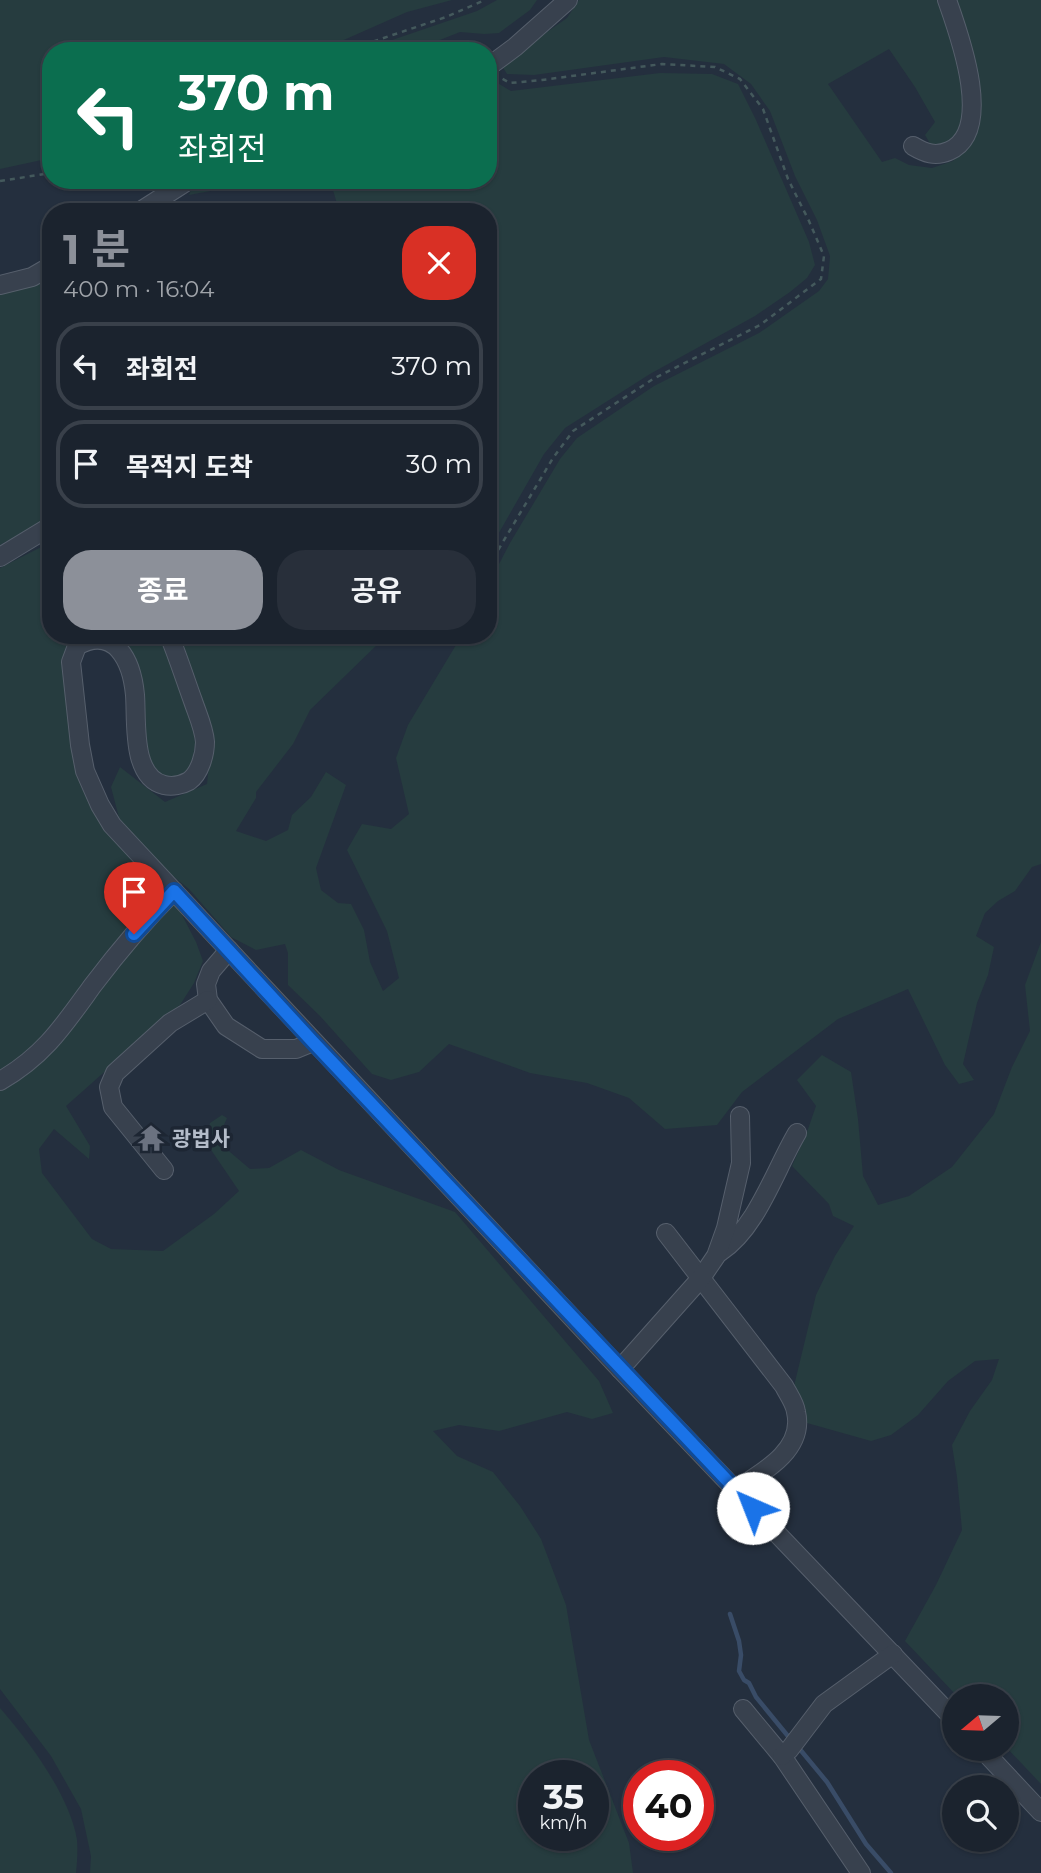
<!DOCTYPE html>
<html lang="ko">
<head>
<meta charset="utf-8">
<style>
	:root { --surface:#1b232e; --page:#282f3a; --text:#f1f3f6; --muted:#a0a4aa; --line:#39404a; --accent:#8c9099 }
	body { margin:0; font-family:Montserrat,"Noto Sans KR",sans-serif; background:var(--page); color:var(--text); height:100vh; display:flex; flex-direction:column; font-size:26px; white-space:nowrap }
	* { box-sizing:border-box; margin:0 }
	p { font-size:23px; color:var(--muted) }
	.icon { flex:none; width:38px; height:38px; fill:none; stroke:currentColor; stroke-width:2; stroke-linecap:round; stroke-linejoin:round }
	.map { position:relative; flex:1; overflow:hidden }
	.sheet { position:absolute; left:42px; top:203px; width:455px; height:441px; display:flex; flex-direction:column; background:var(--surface); border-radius:28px; box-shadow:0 2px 5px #0004,0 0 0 2px var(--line) }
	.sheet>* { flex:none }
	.guide { position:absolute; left:42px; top:42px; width:455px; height:147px; border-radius:28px; box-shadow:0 2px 5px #0004,0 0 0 2px var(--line); background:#0b6e4f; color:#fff; overflow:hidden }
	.needle { width:46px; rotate:251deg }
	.tools { position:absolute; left:942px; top:1684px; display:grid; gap:14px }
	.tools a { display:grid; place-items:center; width:77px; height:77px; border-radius:50%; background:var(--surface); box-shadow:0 2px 5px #0004,0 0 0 2px var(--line); font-size:35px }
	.speed { position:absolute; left:518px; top:1760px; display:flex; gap:14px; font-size:35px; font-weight:700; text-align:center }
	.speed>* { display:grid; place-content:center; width:91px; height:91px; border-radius:50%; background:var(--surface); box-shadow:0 2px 5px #0004,0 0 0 2px var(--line); line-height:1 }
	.speed small { font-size:18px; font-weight:400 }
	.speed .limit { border:10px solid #d22; background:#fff; color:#111 }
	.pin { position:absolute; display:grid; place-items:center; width:60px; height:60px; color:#fff; margin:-72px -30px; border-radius:50% 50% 50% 0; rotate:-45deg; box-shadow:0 0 7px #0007 }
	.pin .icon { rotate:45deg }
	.me { position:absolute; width:77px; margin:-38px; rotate:316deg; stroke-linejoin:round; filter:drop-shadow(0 0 5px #0008) }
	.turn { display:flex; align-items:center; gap:24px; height:147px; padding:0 21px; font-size:32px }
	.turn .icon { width:91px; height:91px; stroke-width:2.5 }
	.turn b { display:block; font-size:49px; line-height:60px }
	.round { display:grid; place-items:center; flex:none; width:74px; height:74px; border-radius:28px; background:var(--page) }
	.overview { display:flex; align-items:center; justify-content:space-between; height:119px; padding:0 21px }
	h1 { font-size:42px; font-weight:700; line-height:52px; color:var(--accent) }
	.primary-button { display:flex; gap:14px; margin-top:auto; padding:14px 21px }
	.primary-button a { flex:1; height:80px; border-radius:28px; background:var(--accent); color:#fff; font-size:28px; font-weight:700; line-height:80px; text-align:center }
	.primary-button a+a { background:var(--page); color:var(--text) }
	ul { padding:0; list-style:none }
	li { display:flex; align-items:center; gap:21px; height:88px; margin:0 14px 10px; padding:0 7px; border:4px solid var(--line); border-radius:28px }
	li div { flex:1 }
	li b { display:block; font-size:26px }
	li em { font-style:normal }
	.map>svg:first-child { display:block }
	.green { fill:#263c3f; fill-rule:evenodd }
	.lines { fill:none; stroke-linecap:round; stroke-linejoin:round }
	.stream { stroke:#394c67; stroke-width:4.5 }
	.minor-casing { stroke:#565f6c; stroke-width:20 }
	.path { stroke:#44595c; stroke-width:2.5; stroke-dasharray:5 5; stroke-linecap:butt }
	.minor { stroke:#38414e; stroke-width:18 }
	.route-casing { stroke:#114b97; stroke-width:18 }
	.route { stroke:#1a73e8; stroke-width:12 }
	.labels { text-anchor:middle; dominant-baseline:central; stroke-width:7; stroke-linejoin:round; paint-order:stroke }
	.poi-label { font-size:21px; font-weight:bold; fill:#b4bcc9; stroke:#1d2633; text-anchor:start }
</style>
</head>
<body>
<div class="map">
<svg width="1041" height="1873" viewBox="0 0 1041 1873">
	<rect width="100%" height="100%" fill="#242f3e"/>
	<g class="green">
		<path d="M0 0H452L407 12 319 51H51V158L0 169Z"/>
		<path d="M497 0H537L530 10 499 33 484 34 460 32 412 51H360L477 11Z"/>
		<path d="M579 0H940C951 35 970 83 963 120 961 131 953 140 946 147H932L925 135 935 122 915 87 889 49 828 84 882 162 895 158 909 165 932 168 953 161 978 131 979 111 955 0H1041V864L1032 867 1015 891 998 901 985 913 976 936 994 947 988 975 977 1003 963 1064 974 1080 959 1084 945 1065 908 989 838 1019 742 1092 717 1125 665 1129 629 1098 587 1083 530 1073 449 1044 419 1072 391 1080 372 1074 320 1016 288 985V953L285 944 256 950 231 937 189 889 153 860 122 829 111 787 120 767 165 802 207 784 211 746 177 635H437L432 639 382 640 310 710 293 744 256 792V798L236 831 266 841 288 830 292 815 311 797 326 772 346 785 316 868 321 890 338 903 351 904 364 930 370 962 383 991 399 978 387 931 347 850 362 824 391 829 409 814 396 758 408 725 462 635H488V585L510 543 560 459 577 438 654 386 759 333 819 291 828 279 830 256 817 220 795 176 770 111 751 84 724 64 664 57 534 75 507 74 502 66 514 55 567 18Z"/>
		<path d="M660 73 712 74 738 84 756 120 809 242 815 265 807 278 790 292 755 316 650 374 565 428 544 454 488 552V212H338V207L330 180H488V82H496L511 91Z"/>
		<path d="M201 180H269L189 195 193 185Z"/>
		<path d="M51 276V517L0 545V292Z"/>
		<path d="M51 542V635H80L68 647 62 665 68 713 125 849 181 913 196 942 203 961 194 983 180 1005 66 1106 90 1146 89 1159 54 1129 39 1149 42 1173 92 1239 111 1249 163 1251 214 1214 239 1191 205 1141 210 1123 222 1115 227 1118 217 1141 250 1169 269 1168 301 1150 339 1170 455 1212 599 1381 613 1413 592 1419 567 1412 499 1431 459 1425 433 1431 457 1456 493 1472 520 1506 541 1539 566 1605 589 1740 629 1843 633 1873H90L91 1856 81 1809 51 1756 0 1689V568ZM534 1776H593V1836H534Z"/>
		<path d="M111 635H164L194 722 195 745 192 763 187 771 170 779 153 772Z"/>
		<path d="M1041 942V1784L1006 1747V1696H957L905 1641 936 1585 962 1530 957 1477 952 1445 970 1411 992 1380 999 1359 975 1361 948 1381 918 1415 891 1435 871 1441 807 1423 794 1386 816 1295 835 1256 854 1226 833 1216 829 1204 792 1166 807 1132 816 1106 797 1080 822 1055 851 1072 858 1119 863 1176 878 1205 909 1196 952 1167 994 1114 1012 1067 1030 1031 1025 985Z"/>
		<path d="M0 1708C29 1741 70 1796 77 1840 78 1851 77 1862 76 1873H0Z"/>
	</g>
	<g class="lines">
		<g class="stream">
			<path d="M730 1614 739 1641 741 1655 739 1671 744 1680 749 1683 756 1697 792 1741"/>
			<path d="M798 1747 827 1782 866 1844 891 1873"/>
		</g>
		<defs>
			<g id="minor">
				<path d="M488 67 515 47 568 0"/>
				<path d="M913 146C925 153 935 157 949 151 995 131 959 34 947 0"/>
				<path d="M139 212 189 180"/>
				<path d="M0 285 32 277 51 266"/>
				<path d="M0 557 51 526"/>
				<path d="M169 635C178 657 185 679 193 701 197 713 204 728 205 742 205 754 200 773 189 781 182 785 172 787 164 785 131 777 137 721 135 695 132 662 115 624 77 646L71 662 80 745 85 771 100 805 112 825 620 1369 954 1719"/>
				<path d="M229 950 211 971 206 984 208 1000 226 1026 262 1049H296L313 1042"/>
				<path d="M0 1081C44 1056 64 1025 93 985 118 952 145 920 174 891"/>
				<path d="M164 1170 113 1107 109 1087 115 1073 170 1023 208 1000"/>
				<path d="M666 1233 784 1386C788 1394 795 1403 796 1412 805 1450 762 1473 735 1490"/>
				<path d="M720 1252C757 1228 775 1170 797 1133"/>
				<path d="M620 1369 701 1278 716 1256 726 1228 741 1163 740 1116"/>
				<path d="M743 1709 782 1756 861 1873"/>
				<path d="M981 1748 1041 1812"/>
				<path d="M782 1756 789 1750 824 1704 893 1654"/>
			</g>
		</defs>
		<use href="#minor" class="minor-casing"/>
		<g class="path">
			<path d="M345 51 446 17 485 0"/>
			<path d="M0 181 51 173"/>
			<path d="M488 567 553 458 573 431 653 379 760 325 821 279 824 256 809 221 788 179 763 109 740 79 715 67 662 64 542 80 510 83 501 78"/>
			<path d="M448 640 451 635"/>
		</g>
		<use href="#minor" class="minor"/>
	</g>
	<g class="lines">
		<defs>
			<path id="route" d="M134 934 174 891 313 1042 753 1508"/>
		</defs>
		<use href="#route" class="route-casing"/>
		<use href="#route" class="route"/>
	</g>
	<defs>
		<symbol id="temple-bare" viewBox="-9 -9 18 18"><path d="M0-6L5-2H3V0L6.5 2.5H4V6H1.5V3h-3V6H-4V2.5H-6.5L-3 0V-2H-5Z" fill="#6b7280" stroke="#1d2633" stroke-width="2.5" paint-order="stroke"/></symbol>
	</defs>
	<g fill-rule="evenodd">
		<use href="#temple-bare" x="132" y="1119" width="38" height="38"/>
	</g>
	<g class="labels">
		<g class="poi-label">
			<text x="172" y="1138">광법사</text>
		</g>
	</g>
</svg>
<div class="tools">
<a><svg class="needle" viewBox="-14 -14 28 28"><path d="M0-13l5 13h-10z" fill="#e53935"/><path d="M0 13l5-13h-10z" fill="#a0a4aa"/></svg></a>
<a><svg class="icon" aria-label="search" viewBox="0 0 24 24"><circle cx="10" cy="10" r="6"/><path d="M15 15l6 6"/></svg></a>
</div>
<div class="speed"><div>35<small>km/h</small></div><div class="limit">40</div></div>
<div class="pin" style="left:134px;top:934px;background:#d93025"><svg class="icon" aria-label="arrive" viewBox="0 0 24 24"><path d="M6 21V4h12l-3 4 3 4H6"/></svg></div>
<svg class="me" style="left:753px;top:1508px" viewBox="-20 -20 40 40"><circle r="19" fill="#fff"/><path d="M0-13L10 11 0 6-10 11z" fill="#1a73e8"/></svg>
<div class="guide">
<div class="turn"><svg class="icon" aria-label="left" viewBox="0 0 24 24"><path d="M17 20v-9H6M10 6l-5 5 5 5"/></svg><div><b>370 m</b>좌회전</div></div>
</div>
<section class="sheet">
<div class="overview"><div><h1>1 분</h1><p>400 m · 16:04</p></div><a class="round" style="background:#d93025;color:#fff"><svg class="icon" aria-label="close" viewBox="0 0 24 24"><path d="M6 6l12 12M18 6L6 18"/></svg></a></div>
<ul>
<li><svg class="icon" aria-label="left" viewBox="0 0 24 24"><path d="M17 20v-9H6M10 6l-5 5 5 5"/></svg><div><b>좌회전</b></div><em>370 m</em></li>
<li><svg class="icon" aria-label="arrive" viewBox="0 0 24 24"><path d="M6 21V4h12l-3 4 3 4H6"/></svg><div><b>목적지 도착</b></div><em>30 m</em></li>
</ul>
<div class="primary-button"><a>종료</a><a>공유</a></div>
</section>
</div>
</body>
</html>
